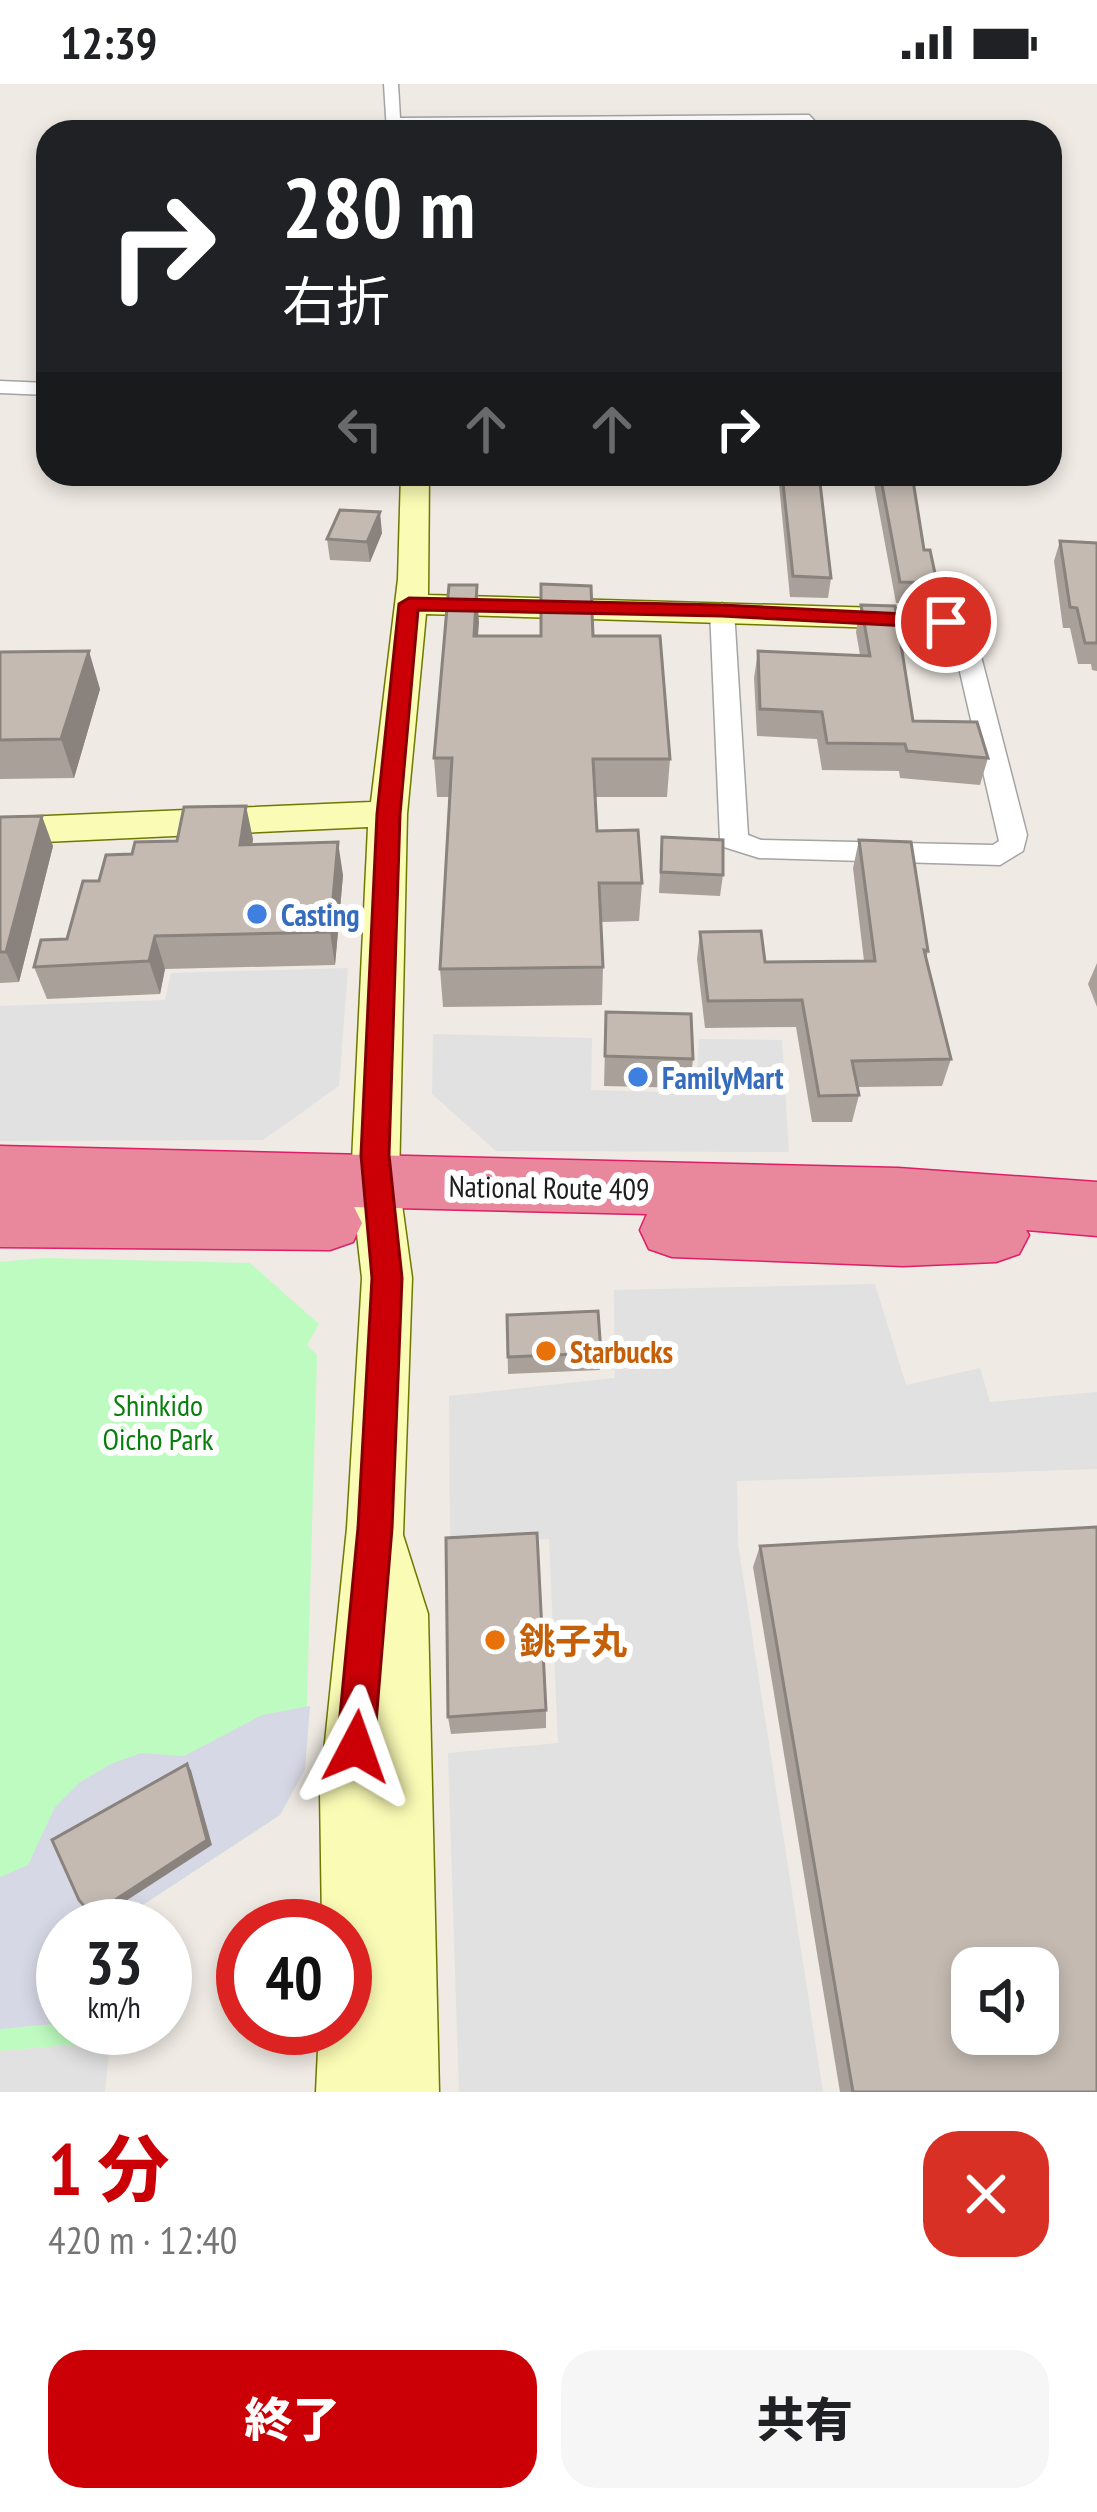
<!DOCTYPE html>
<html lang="ja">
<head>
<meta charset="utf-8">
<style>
	:root { --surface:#fff; --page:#f6f6f6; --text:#202124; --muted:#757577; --accent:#cb0007 }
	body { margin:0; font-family:"PT Sans Narrow","Noto Sans JP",sans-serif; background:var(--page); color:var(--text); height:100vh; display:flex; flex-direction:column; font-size:45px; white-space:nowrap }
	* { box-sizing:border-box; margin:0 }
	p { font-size:39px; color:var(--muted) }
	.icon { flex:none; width:66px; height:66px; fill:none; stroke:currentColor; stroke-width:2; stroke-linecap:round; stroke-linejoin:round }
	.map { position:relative; height:2008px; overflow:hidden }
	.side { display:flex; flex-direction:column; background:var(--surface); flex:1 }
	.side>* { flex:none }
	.banner { position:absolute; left:36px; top:36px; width:1026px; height:366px; border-radius:36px; box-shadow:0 6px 18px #0003; background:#202124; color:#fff; overflow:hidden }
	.tools { position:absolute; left:951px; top:1863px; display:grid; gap:24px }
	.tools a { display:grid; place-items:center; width:108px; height:108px; border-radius:24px; background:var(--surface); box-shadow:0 6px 18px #0003; font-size:60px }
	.speed { position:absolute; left:36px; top:1815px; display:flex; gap:24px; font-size:60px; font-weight:700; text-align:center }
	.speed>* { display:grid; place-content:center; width:156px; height:156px; border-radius:50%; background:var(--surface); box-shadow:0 6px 18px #0003; line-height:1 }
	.speed small { font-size:30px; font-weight:400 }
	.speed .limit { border:18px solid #d22; background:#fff; color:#111 }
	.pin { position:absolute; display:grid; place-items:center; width:102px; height:102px; color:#fff; margin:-51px; border:6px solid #fff; border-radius:50%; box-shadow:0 3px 12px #0007 }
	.me { position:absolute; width:132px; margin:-66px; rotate:4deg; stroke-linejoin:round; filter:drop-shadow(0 0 9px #0008) }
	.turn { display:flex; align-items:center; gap:42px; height:252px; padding:0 48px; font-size:54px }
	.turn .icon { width:156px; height:156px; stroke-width:2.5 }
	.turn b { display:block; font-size:84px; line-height:102px }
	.lanes { display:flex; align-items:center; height:114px; padding:0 48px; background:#0003; justify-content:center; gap:60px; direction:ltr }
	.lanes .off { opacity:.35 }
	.round { display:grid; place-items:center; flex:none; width:126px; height:126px; border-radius:36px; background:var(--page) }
	.headline { display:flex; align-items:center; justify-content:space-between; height:204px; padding:0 48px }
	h1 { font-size:72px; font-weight:800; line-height:90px; color:var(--accent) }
	.button { display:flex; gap:24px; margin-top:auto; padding:24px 48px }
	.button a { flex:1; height:138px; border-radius:36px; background:var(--accent); color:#fff; font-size:48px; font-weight:800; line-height:138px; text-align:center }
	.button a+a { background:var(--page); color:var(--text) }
	.status { display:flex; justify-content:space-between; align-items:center; height:84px; padding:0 60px; background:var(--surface); direction:ltr }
	.status svg { height:33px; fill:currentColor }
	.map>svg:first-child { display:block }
	.park { fill:#befbc0 }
	.parking { fill:#e1e1e1 }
	.plaza { fill:#d7d8e5 }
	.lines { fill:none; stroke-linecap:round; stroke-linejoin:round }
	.street-casing { stroke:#a4a4a4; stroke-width:3 }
	.secondary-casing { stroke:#6f7801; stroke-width:3 }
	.highway-casing { stroke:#df1e67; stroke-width:3 }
	.street { fill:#fff; fill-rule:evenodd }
	.secondary { fill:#fafbb4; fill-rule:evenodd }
	.highway { fill:#e9879d; fill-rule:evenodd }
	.wall { fill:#a9a099 }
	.shaded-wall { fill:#89827d }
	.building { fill:#c4bab2; stroke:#89827d; stroke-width:3; fill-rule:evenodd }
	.route { fill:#cb0007; stroke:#840005; stroke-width:3 }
	.shop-dot { fill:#3f7fe0; stroke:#fff; stroke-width:4.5 }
	.food-dot { fill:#e8710a; stroke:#fff; stroke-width:4.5 }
	.labels { text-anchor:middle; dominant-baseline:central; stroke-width:12; stroke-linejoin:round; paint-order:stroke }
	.shop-label { font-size:30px; font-weight:bold; fill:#366cbe; stroke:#fff; text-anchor:start }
	.street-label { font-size:30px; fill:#1d1d1d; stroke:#fff }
	.food-label { font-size:30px; font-weight:bold; fill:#c56008; stroke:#fff; text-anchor:start }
	.park-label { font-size:30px; fill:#087f0d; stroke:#fff }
	.near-food-label { font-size:36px; font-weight:bold; fill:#c56008; stroke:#fff; text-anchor:start }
</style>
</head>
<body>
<div class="status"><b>12:39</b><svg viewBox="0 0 49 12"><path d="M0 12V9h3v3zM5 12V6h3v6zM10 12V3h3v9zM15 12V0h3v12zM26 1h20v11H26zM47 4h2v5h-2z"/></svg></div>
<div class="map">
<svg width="1097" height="2008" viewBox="0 0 1097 2008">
	<rect width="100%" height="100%" fill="#efeae3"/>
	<path class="park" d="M43 1174 250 1179 319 1240 307 1261 317 1271 305 1685 280 1731 135 1826 133 1842H63V1944H117L110 1958 0 1967V1178Z"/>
	<g class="parking">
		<path d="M348 884 339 1002 263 1056 0 1057V922L165 916 171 889Z"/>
		<path d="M433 950 592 954 591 1006 696 1009 699 955 782 956 789 1068 496 1067 432 1010Z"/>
		<path d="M875 1200 906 1301 980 1284 990 1318 1097 1308V1385L737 1397 738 1460 823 2008H459L448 1669 558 1659 549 1455 450 1461 449 1312 615 1294 614 1206Z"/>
		<path d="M110 1958 105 2008H0V1967Z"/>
	</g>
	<path class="plaza" d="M310 1622 305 1685 280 1731 135 1826 133 1842H63V1939L0 1945V1793L28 1781 55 1723 80 1698 111 1680 141 1669 184 1672 262 1631Z"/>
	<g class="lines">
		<defs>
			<g id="street">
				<path d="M384 0H398L400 34 809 31 825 48H811L805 39 401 42V48H387Z"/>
				<path d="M0 297 48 299V311L0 309Z"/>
				<path d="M722 519 734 526 748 751 761 756 993 761 999 757 951 549 907 540V530C929 526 957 530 974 545L1027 751 1023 767 1000 781 759 774 724 763 720 756 710 526Z"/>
			</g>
			<path id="secondary" d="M401 390H429L428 511 915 525 931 535 915 545 426 530 407 730 399 1098 412 1194 403 1451 428 1530 439 2008H316L319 1944H345V1842H322L320 1707 347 1444 362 1194 351 1098 368 743 0 760V734L371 718 398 495Z"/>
			<path id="highway" d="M0 1062 898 1084 1097 1098V1152L1026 1146 1029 1151 1019 1170 996 1178 903 1182 672 1173 649 1165 640 1146 647 1130 354 1123 362 1139 353 1158 330 1166 0 1163Z"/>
		</defs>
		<use href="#street" class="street-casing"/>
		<use href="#secondary" class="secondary-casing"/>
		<use href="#highway" class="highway-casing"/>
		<use href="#street" class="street"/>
		<use href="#secondary" class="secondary"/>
		<use href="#highway" class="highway"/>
	</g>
	<g class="wall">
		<path d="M778 390H819L831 494 828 514 790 513Z"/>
		<path d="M876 390H912L924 466 937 499 932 520 896 519 874 400Z"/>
		<path d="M382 449 370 478 330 476 327 455Z"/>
		<path d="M1060 457 1097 459V587L1092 586 1091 580H1078L1070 544H1063L1054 477Z"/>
		<path d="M477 501 478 552H593L670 675 667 713H595L597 747 642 799 639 837 601 838 603 883 602 921 443 923 440 885 450 713H437L434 674Z"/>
		<path d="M861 521 913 637 988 674 980 701 900 694 899 687 822 686 817 655 757 652 754 594 758 567 860 571 856 548Z"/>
		<path d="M0 568 100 605 74 694 0 695Z"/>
		<path d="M0 733 53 762 19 898 0 899Z"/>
		<path d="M662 753 723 791 720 812 659 809Z"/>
		<path d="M253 755 252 760 343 791 335 881 165 885 160 910 47 915 34 883 67 855 99 797 132 770Z"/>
		<path d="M859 756 928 867 926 875 951 975 942 1002 857 1003 859 1011 852 1038H812L796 943 705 944 697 875 700 848 765 878 864 877 853 784Z"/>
		<path d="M1097 879V923L1088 900Z"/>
		<path d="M606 928 693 975 690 1004 604 1002Z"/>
		<path d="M507 1231 601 1269 600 1286 508 1290Z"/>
		<path d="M760 1462 1097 2008H840L753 1483Z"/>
		<path d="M546 1626V1644L451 1650 448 1633Z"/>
	</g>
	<g class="shaded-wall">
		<path d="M380 428 382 449 370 478 367 458Z"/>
		<path d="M477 501 479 539 475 590 474 552Z"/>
		<path d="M89 567 100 605 74 694 61 655Z"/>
		<path d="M246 722 253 755 247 794 240 761Z"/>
		<path d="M42 732 53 762 19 898 6 868Z"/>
		<path d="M338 758 343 791 335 881 330 848Z"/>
		<path d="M155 852 165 885 160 910 149 877Z"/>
		<path d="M187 1680 191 1686 212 1761 98 1835 92 1831Z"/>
	</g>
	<g class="building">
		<path d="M782 390H819L831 494 793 492Z"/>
		<path d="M880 390H912L924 466H930L937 499 900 498Z"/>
		<path d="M340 426 380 428 367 458 327 455Z"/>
		<path d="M1060 457 1097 459V559H1085L1077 524 1070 523Z"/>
		<path d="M541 500 591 502 593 552H660L670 675H593L597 747 638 746 642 799H599L603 883 440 885 452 674H434L449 501H477L474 552H541Z"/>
		<path d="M861 521 895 522 913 637 977 638 988 674 907 667 905 660 827 659 822 628 760 625 758 567 870 572Z"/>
		<path d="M89 567 61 655 0 656V568Z"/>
		<path d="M246 722 240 761 338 758 330 848 155 852 149 877 34 883 41 856 67 855 83 797H99L106 771 132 770 135 758 177 757 184 723Z"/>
		<path d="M42 732 6 868H0V733Z"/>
		<path d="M662 753 723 756V791L661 788Z"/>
		<path d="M859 756 911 758 928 867 924 866 951 975 852 977 859 1011 819 1012 802 916 708 917 700 848 761 847 765 878 875 877Z"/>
		<path d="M606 928 691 930 693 975 605 972Z"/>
		<path d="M598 1227 601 1269 508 1273 507 1231Z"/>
		<path d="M1097 1443V2008H853L760 1462ZM972 1884H1038V1950H972Z"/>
		<path d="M537 1449 546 1626 448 1633 446 1454Z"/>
		<path d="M187 1680 207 1756 92 1831 79 1816 52 1756Z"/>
	</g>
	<path class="route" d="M409 514 722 521 946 532 956 538 946 544 722 532 418 526 400 730 389 1071 402 1194 392 1444 374 1663 369 1676 356 1682 342 1676 337 1663 358 1444 372 1194 361 1071 377 730 399 520Z"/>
	<g class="shop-dot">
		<circle cx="257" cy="830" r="12"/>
		<circle cx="638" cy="993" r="12"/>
	</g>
	<g class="food-dot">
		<circle cx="546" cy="1267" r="12"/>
		<circle cx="495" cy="1556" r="12"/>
	</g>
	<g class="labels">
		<g class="shop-label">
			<text x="281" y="830">Casting</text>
			<text x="662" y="993">FamilyMart</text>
		</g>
		<g class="street-label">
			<text transform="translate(549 1103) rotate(1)">National Route 409</text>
		</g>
		<g class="food-label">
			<text x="570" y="1267">Starbucks</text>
		</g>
		<g class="park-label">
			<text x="158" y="1320">Shinkido<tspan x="158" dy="34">Oicho Park</tspan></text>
		</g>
		<g class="near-food-label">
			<text x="519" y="1556">銚子丸</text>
		</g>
	</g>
</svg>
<div class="tools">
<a><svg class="icon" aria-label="sound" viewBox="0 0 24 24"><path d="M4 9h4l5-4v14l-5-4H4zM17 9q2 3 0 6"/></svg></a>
</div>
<div class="speed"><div>33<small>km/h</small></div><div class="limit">40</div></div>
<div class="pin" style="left:946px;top:538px;background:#d93025"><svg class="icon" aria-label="arrive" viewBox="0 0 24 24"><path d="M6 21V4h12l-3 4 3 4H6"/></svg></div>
<svg class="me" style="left:356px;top:1663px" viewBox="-20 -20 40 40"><path d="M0-17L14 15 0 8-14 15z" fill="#cb0007" stroke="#fff" stroke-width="4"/></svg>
<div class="banner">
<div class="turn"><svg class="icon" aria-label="right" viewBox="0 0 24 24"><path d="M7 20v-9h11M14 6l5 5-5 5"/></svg><div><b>280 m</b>右折</div></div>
<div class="lanes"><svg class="icon off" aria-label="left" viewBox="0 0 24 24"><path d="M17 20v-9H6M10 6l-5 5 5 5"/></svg><svg class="icon off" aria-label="ahead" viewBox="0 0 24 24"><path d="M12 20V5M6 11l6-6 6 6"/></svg><svg class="icon off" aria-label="ahead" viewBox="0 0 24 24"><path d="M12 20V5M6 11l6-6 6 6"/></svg><svg class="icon" aria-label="right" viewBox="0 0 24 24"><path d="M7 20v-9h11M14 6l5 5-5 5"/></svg></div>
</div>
</div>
<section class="side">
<div class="headline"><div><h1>1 分</h1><p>420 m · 12:40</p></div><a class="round" style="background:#d93025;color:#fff"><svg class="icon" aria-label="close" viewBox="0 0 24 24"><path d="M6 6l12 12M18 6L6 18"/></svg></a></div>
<div class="button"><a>終了</a><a>共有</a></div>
</section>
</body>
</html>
